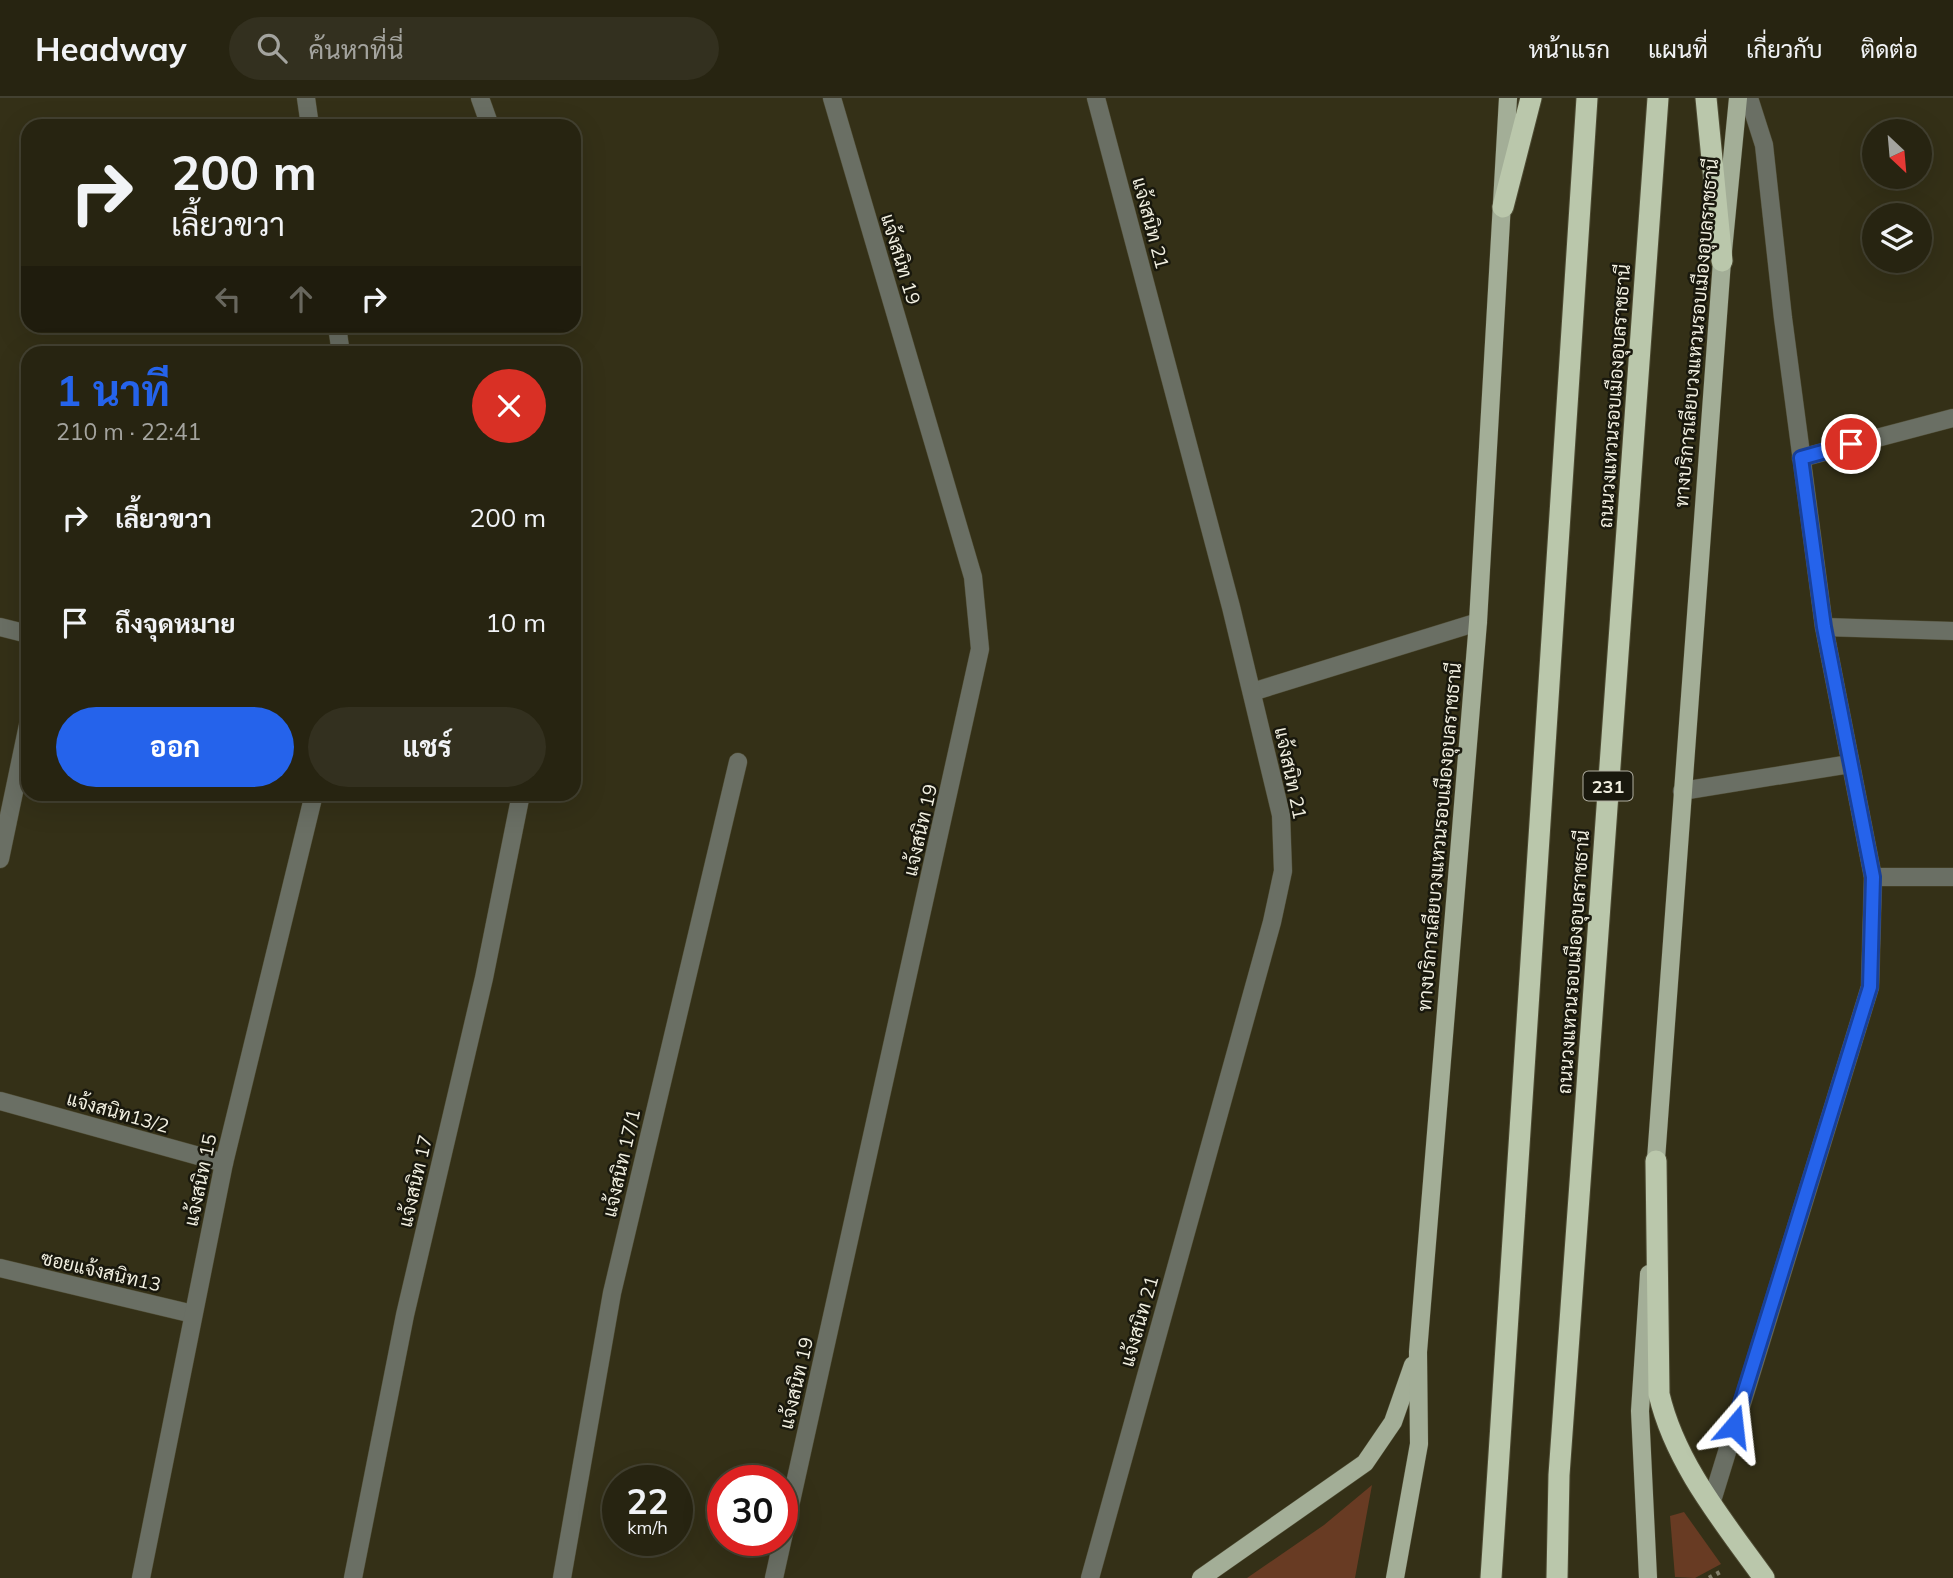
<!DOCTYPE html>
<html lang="th">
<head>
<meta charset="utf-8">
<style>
	:root { --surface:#272411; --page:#33301f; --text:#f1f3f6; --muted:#a4a49f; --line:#434131; --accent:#2563eb }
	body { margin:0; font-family:Mulish,Sarabun,sans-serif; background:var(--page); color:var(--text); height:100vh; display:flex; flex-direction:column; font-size:26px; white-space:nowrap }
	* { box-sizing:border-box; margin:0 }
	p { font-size:23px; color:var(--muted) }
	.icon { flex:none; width:38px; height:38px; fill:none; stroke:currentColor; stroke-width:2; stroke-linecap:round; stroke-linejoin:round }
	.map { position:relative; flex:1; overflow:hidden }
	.side { position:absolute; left:21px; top:248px; width:560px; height:455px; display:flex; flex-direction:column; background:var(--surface); border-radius:21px; box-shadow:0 7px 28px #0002,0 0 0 2px var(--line) }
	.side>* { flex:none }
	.top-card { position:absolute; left:21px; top:21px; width:560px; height:214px; border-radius:21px; box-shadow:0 7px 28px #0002,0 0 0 2px var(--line); background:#272411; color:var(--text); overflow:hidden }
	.needle { width:46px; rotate:154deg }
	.fabs { position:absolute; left:1862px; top:21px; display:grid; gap:14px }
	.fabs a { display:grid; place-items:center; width:70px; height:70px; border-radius:50%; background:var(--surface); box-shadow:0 7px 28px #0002,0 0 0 2px var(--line); font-size:35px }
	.speed { position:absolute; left:602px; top:1367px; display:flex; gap:14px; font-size:35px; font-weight:700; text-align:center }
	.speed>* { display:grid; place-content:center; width:91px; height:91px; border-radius:50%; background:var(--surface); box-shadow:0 7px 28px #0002,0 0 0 2px var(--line); line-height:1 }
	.speed small { font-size:18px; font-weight:400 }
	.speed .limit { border:10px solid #d22; background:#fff; color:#111 }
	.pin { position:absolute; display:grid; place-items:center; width:60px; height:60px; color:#fff; margin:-30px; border:4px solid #fff; border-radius:50%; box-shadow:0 2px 7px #0007 }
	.me { position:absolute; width:77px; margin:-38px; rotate:17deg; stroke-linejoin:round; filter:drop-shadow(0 0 5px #0008) }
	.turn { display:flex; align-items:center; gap:24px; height:147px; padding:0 35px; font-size:32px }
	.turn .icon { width:91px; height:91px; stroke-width:2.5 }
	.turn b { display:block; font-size:49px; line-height:60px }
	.lanes { display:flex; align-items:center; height:66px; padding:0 35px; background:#0003; justify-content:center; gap:35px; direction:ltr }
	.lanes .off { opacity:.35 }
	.round { display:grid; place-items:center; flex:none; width:74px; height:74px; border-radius:37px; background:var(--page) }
	.overview { display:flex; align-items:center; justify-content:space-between; height:119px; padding:0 35px }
	h1 { font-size:42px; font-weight:700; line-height:52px; color:var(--accent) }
	.cta { display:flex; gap:14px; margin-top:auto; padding:14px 35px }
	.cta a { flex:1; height:80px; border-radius:42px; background:var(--accent); color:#fff; font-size:28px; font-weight:700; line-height:80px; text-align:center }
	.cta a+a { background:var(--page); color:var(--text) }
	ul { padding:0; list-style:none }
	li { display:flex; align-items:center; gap:21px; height:105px; padding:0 35px }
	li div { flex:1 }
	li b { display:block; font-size:26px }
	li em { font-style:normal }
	header { display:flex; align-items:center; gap:42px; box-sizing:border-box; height:98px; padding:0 35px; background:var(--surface); border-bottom:2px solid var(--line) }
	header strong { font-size:33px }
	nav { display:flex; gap:38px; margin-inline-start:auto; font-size:24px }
	.search { width:490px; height:63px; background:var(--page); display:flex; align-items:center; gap:18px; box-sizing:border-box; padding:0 24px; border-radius:38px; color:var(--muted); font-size:26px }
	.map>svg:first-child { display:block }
	.green { fill:#683b23 }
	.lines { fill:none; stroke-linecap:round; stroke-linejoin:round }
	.minor-casing { stroke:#4e4b33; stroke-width:19 }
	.major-casing { stroke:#4e4b33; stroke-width:19 }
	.highway-casing { stroke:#4e4b33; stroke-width:23 }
	.path { stroke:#84816c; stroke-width:4.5; stroke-dasharray:3.5 5; stroke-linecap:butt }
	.minor { stroke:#6a6f64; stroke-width:18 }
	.major { stroke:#a3ae97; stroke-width:18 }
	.highway { stroke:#bac7ab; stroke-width:21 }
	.route-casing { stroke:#184099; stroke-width:18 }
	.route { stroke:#2563eb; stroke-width:12 }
	.labels { text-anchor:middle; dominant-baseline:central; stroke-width:5; stroke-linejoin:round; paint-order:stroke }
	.shield { fill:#19180d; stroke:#b0aea1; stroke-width:2 }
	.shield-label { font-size:18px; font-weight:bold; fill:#f1efe0 }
	.street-label { font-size:19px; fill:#f1efe0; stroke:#19180d }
</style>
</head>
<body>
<header>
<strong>Headway</strong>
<div class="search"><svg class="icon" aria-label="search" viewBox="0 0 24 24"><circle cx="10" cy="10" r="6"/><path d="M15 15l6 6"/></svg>ค้นหาที่นี่</div>
<nav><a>หน้าแรก</a><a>แผนที่</a><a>เกี่ยวกับ</a><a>ติดต่อ</a></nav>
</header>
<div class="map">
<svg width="1953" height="1480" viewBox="0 0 1953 1480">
	<rect width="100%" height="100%" fill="#343017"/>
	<g class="green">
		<path d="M1372 1387 1355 1480H1247L1324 1427Z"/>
		<path d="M1684 1414 1721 1466 1695 1480 1675 1479 1670 1418Z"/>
	</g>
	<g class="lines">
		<defs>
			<g id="minor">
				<path d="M306 0 310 28"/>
				<path d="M480 0 490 28"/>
				<path d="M337 228 341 256"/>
				<path d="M1801 360 1953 320"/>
				<path d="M0 529 28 536"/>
				<path d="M1824 529 1953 533"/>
				<path d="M1252 594 1478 524"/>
				<path d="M1682 693 1850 666"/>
				<path d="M0 761 28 627"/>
				<path d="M1873 779H1953"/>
				<path d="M0 1003 224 1065"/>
				<path d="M0 1170 193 1216"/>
				<path d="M1711 1406 1870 889 1873 779 1824 529 1783 220 1764 47 1749 0"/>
				<path d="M141 1480 224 1065 314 696"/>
				<path d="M353 1480 405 1217 484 880 521 696"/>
				<path d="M562 1480 612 1195 738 664"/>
				<path d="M774 1480 980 551 973 479 832 0"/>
				<path d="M1090 1480 1272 824 1283 773 1281 717 1231 509 1096 0"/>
			</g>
			<g id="major">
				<path d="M1655 1075 1722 163 1738 0"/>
				<path d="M1201 1480 1365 1365 1393 1324 1413 1267"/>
				<path d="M1395 1480 1419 1346 1418 1254 1478 524 1508 0"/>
				<path d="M1648 1480 1640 1313 1649 1176"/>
			</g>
			<g id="highway">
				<path d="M1706 0 1722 163"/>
				<path d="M1503 109 1531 0"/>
				<path d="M1656 1063 1659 1296C1675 1365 1723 1423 1764 1480"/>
				<path d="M1491 1480 1587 0"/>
				<path d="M1557 1480 1559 1377 1658 0"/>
			</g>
		</defs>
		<use href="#minor" class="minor-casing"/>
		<use href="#major" class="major-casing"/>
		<use href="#highway" class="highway-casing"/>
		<path class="path" d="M1709 1480 1724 1472"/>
		<use href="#minor" class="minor"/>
		<use href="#major" class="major"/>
		<use href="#highway" class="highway"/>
	</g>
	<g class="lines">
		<defs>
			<path id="route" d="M1734 1328 1870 889 1873 779 1824 529 1801 360 1851 346"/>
		</defs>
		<use href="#route" class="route-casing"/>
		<use href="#route" class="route"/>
	</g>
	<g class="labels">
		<rect class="shield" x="1583.5" y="673.5" width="49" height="29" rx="5"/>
		<g class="shield-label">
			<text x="1608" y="688">231</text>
		</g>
		<g class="street-label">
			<text transform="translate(1151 125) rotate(75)">แจ้งสนิท 21</text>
			<text transform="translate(901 161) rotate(73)">แจ้งสนิท 19</text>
			<text transform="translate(1696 235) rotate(-85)">ทางบริการเลียบวงแหวนรอบเมืองอุบลราชธานี</text>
			<text transform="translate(1614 298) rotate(-86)">ถนนวงแหวนรอบเมืองอุบลราชธานี</text>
			<text transform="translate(1291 675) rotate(78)">แจ้งสนิท 21</text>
			<text transform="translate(920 732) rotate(-77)">แจ้งสนิท 19</text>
			<text transform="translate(1439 739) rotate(-85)">ทางบริการเลียบวงแหวนรอบเมืองอุบลราชธานี</text>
			<text transform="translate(1573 864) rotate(-86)">ถนนวงแหวนรอบเมืองอุบลราชธานี</text>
			<text transform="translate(118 1014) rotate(16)">แจ้งสนิท13/2</text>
			<text transform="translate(621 1065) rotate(-77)">แจ้งสนิท 17/1</text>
			<text transform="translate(200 1082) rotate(-78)">แจ้งสนิท 15</text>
			<text transform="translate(415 1083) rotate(-77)">แจ้งสนิท 17</text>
			<text transform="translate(101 1173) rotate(13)">ซอยแจ้งสนิท13</text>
			<text transform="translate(1139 1223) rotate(-74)">แจ้งสนิท 21</text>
			<text transform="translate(796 1285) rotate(-77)">แจ้งสนิท 19</text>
		</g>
	</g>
</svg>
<div class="fabs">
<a><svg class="needle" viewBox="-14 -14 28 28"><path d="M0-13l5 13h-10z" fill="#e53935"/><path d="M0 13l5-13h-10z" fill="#a4a49f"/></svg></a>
<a><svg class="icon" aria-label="layers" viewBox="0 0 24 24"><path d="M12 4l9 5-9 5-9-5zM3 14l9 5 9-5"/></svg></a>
</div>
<div class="speed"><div>22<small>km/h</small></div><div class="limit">30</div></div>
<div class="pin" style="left:1851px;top:346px;background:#d93025"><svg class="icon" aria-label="arrive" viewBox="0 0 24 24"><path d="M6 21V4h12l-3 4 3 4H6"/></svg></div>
<svg class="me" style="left:1734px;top:1328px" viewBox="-20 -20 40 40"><path d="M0-17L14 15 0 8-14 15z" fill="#2563eb" stroke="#fff" stroke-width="4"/></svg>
<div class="top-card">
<div class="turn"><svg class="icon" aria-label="right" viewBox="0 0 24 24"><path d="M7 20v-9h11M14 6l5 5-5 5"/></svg><div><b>200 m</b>เลี้ยวขวา</div></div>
<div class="lanes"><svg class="icon off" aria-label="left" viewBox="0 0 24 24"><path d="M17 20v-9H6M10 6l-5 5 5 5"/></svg><svg class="icon off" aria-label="ahead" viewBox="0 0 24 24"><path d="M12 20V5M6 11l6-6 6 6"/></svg><svg class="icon" aria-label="right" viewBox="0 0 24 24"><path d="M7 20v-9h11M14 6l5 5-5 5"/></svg></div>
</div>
<section class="side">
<div class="overview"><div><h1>1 นาที</h1><p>210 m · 22:41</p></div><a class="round" style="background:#d93025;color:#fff"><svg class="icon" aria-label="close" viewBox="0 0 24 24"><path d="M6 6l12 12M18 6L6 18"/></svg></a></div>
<ul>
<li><svg class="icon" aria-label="right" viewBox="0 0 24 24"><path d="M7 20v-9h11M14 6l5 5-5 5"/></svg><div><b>เลี้ยวขวา</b></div><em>200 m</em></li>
<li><svg class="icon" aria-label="arrive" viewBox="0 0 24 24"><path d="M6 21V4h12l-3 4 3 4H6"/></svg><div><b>ถึงจุดหมาย</b></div><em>10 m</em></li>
</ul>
<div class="cta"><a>ออก</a><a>แชร์</a></div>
</section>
</div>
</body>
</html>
